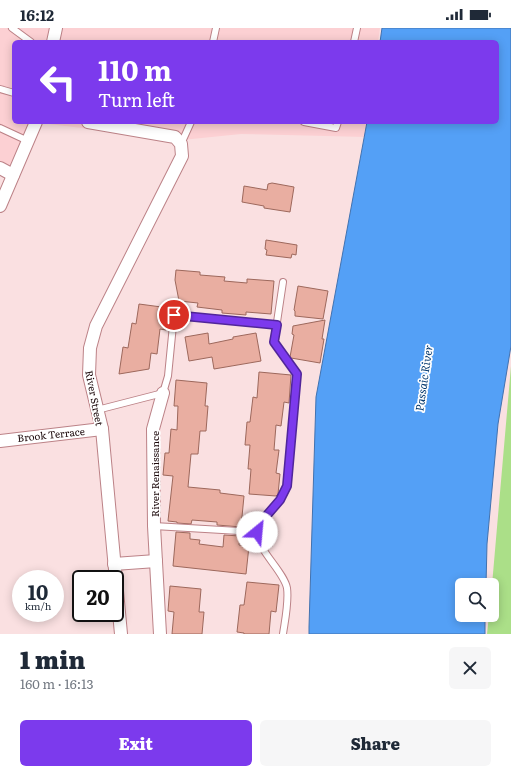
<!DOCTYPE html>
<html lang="en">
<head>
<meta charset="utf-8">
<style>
	:root { --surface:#fff; --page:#f6f6f7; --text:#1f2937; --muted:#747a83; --accent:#7c3aed }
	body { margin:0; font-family:Literata,serif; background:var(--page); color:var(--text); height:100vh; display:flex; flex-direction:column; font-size:15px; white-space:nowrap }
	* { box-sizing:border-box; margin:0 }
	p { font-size:13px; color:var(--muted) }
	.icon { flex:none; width:22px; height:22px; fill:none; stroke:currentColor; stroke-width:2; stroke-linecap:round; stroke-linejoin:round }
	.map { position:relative; height:606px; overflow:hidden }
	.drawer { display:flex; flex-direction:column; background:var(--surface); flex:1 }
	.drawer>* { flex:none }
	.hud { position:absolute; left:12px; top:12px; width:487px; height:84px; border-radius:6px; box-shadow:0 2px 10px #0003; background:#7c3aed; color:#fff; overflow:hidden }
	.buttons { position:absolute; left:455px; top:550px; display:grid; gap:8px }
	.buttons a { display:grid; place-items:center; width:44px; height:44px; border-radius:6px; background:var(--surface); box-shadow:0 2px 10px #0003; font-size:20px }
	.speed { position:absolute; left:12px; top:542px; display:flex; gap:8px; font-size:20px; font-weight:700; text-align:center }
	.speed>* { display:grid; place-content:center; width:52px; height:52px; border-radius:50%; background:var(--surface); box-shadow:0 2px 10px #0003; line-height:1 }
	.speed small { font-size:10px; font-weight:400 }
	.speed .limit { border:2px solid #111; border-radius:6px; background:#fff; color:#111 }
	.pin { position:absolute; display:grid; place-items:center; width:34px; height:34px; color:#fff; margin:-17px; border:2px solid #fff; border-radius:50%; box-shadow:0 1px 4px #0007 }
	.me { position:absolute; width:44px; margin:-22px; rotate:28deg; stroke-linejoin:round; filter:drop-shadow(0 0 3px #0008) }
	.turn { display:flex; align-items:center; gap:14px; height:84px; padding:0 20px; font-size:18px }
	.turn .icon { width:52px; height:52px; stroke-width:2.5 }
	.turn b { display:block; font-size:28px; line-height:34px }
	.round { display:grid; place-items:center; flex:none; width:42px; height:42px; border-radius:6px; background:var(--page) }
	.summary { display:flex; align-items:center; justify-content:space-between; height:68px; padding:0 20px }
	h1 { font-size:24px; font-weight:800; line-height:30px }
	.action { display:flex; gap:8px; margin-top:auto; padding:8px 20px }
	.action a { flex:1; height:46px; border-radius:6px; background:var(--accent); color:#fff; font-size:16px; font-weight:800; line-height:46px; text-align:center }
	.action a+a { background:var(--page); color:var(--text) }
	.status { display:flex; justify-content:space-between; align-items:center; height:28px; padding:0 20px; background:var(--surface); direction:ltr }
	.status svg { height:11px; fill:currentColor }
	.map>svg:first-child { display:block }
	.built { fill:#fcd0d3 }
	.green { fill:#abdf88 }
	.water { fill:#54a0f6; stroke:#4272af }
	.building { fill:#e9aea1; stroke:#9d685c }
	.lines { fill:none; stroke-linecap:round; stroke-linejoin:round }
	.lane-casing { stroke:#bc8287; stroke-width:8 }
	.street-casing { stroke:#bc8287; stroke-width:14 }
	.lane { stroke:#fff; stroke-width:6 }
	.street { stroke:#fff; stroke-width:12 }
	.route-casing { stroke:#51269a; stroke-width:10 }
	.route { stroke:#7c3aed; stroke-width:7 }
	.labels { text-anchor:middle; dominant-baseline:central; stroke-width:3.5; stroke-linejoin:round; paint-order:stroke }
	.street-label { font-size:10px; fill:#190608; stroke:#fff }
	.water-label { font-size:11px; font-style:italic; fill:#00366c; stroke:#fff }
</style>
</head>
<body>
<div class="status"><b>16:12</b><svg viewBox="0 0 49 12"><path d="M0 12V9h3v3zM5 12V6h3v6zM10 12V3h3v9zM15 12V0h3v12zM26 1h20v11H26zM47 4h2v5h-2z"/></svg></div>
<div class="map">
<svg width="511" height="606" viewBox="0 0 511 606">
	<rect width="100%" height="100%" fill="#fae0e1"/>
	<path class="built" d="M0 0H380L378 14H14V94H368L366 109 241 106 182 112 32 94 9 151 0 146Z"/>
	<path class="green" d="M511 338V606H487L489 587H492V557Z"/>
	<path class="water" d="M382 0H511V318L498 396 487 516 486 557H462V587H485V606H309V599L316 369 367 94H497V14H380Z"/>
	<g class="building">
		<path d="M272 155 294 159 290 184 264 180V178L242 174 244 158 267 162 268 156Z"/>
		<path d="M266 212 297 217 296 227 292 226 291 230 266 227 267 222 265 221Z"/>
		<path d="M176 242 200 244V247L225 249 224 253 247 255V251L274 253 271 286 246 284V287L222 285V282L197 279 198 275 179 273 175 252Z"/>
		<path d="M298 258 328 263 323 291 295 288V283L294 282Z"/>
		<path d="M139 276 169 280 166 302 160 301 157 326 151 325 149 341 119 346 123 319 128 320 132 295 136 296Z"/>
		<path d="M325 292 322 311H324L320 335 291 330 290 329 294 307 292 306 293 298Z"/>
		<path d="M208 305 209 316 233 311V309L256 305 261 333 214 341 212 329 189 333 185 309Z"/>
		<path d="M259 344 291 347 289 375 284 374 281 398 276 397 274 422H279L276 445 280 446 278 466 276 468 249 466 251 441H248L250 417H245L247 394H250L253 369 257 370Z"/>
		<path d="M176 352 207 355 205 378H208L206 403H200L198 426H191L188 459 220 462V465L244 468 241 499 217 497V494L192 492 191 496 177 495V494L168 493 173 448 163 447 165 425H169L171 401 177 402 178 378H174Z"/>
		<path d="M176 504 190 505V511L200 512 199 516 223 519 224 507 240 508 239 517 249 518 246 546 173 538Z"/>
		<path d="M247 554 279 557 276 584 271 583 269 606H244V605L237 604 240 577H244Z"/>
		<path d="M170 558 201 561 199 584H204L202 606H172L174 584 168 583Z"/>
	</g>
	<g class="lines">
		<defs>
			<g id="lane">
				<path d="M12 0 31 14"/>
				<path d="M213 14 216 0"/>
				<path d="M354 14 357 0"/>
				<path d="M0 61 14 65"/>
				<path d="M304 94 336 100 338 94"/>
				<path d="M0 100 28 113"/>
				<path d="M181 116 191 94"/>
				<path d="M283 254 274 314 297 346 287 458C285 462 283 467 280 471 273 482 260 490 258 504 255 520 284 543 287 560 289 574 285 592 283 606"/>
				<path d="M97 382 163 365 168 348 174 287 277 297"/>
				<path d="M154 498 257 504"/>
			</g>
			<g id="street">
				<path d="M53 14 56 0"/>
				<path d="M88 94 175 109 181 116 182 128 96 298 90 320 89 347 102 401 121 606"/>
				<path d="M0 140 13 147"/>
				<path d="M0 178 36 94"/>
				<path d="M0 413 102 401"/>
				<path d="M114 536 156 533"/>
				<path d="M160 606 154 498 153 401 163 365"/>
			</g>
		</defs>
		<use href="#lane" class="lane-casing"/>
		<use href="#street" class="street-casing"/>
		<use href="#lane" class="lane"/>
		<use href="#street" class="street"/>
	</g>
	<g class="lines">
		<defs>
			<path id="route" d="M174 287 277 297 274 314 297 346 287 458 280 472 261 494 257 504"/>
		</defs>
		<use href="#route" class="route-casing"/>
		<use href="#route" class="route"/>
	</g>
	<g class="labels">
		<g class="street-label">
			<text transform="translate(95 370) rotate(79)">River Street</text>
			<text transform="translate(51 406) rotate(-6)">Brook Terrace</text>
			<text transform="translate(154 446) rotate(-90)">River Renaissance</text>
		</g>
		<g class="water-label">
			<text transform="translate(423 350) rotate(-82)">Passaic River</text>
		</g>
	</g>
</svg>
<div class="buttons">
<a><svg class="icon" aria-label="search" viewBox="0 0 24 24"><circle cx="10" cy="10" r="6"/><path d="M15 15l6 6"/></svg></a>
</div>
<div class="speed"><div>10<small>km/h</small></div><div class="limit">20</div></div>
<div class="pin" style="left:174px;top:287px;background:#d93025"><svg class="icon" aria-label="arrive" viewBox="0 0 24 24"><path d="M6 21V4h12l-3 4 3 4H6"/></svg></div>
<svg class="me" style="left:257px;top:504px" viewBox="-20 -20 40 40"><circle r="19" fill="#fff"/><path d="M0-13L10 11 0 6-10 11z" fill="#7c3aed"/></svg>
<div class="hud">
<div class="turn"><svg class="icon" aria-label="left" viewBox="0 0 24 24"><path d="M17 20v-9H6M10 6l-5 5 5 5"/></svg><div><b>110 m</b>Turn left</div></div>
</div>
</div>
<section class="drawer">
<div class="summary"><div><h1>1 min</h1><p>160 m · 16:13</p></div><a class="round"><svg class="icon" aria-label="close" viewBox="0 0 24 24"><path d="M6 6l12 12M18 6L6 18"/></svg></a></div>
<div class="action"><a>Exit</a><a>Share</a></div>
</section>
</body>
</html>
